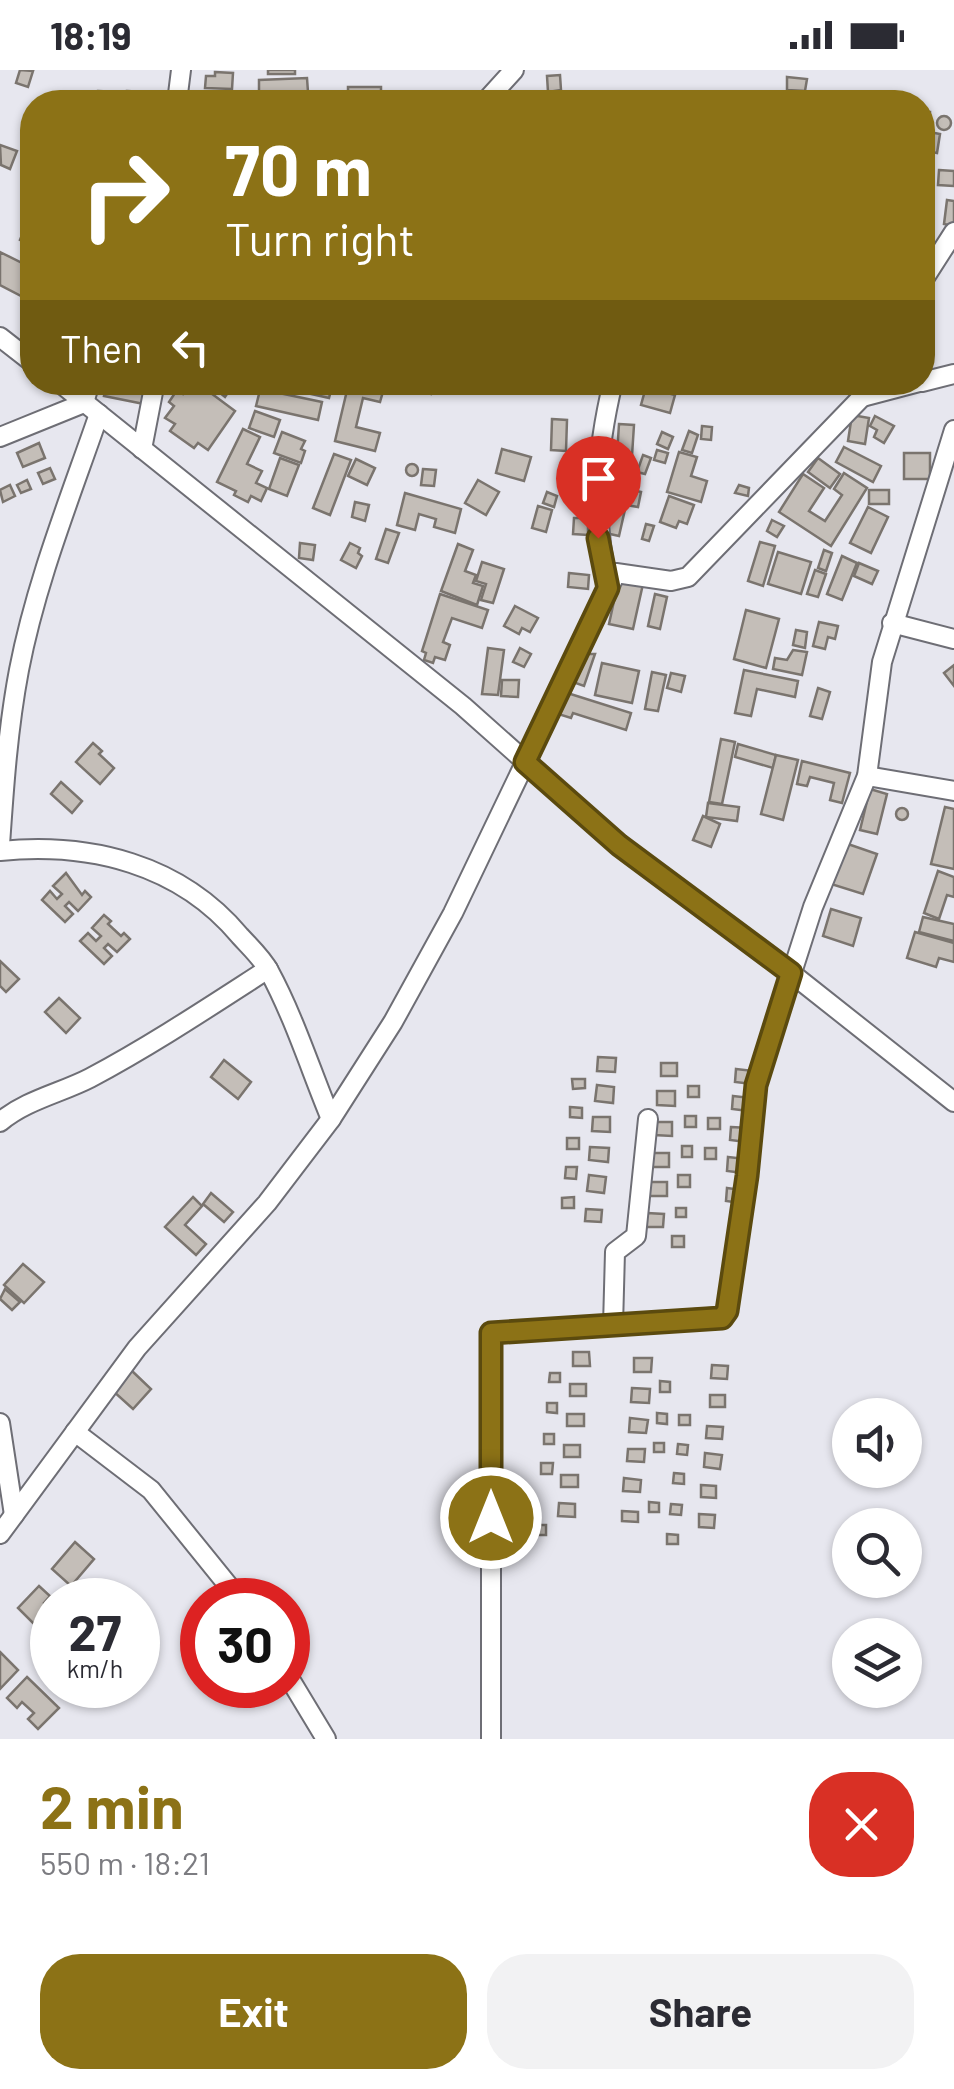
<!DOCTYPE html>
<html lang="en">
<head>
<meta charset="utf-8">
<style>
	:root { --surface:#fff; --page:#f2f2f3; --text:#2b2b33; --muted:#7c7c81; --accent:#8c7216 }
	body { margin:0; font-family:Barlow,sans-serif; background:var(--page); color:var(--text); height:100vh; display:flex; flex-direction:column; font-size:38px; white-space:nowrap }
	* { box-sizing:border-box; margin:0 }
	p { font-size:32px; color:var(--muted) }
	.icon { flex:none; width:55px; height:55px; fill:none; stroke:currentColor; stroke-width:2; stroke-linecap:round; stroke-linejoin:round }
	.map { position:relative; height:1669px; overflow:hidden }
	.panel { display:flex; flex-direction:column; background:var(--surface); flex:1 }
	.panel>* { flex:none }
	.banner { position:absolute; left:20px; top:20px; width:915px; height:305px; border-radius:40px; box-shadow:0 2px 8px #0004; background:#8c7216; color:#fff; overflow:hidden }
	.buttons { position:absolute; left:832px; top:1328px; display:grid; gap:20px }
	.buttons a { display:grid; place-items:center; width:90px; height:90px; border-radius:50%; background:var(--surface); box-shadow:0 2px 8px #0004; font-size:50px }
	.speed { position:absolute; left:30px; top:1508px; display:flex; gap:20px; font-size:50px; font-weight:700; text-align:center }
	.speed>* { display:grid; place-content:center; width:130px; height:130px; border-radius:50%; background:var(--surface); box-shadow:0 2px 8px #0004; line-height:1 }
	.speed small { font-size:25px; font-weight:400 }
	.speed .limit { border:15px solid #d22; background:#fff; color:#111 }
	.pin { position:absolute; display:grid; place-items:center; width:85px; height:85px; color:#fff; margin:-102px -42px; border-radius:50% 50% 50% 0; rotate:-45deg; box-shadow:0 0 10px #0007 }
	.pin .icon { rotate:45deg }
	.me { position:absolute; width:110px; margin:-55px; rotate:0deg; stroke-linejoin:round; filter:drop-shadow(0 0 8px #0008) }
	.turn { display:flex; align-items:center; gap:35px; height:210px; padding:0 40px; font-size:45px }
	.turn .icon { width:130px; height:130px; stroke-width:2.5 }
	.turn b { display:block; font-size:70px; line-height:85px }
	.then { display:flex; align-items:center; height:95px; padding:0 40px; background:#0003; gap:20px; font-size:38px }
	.round { display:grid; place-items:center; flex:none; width:105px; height:105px; border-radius:40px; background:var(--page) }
	.headline { display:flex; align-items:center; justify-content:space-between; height:170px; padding:0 40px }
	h1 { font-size:60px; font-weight:700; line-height:75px; color:var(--accent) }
	.button { display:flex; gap:20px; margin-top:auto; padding:20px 40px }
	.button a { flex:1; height:115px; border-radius:40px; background:var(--accent); color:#fff; font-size:40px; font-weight:700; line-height:115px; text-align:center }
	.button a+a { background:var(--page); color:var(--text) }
	.status { display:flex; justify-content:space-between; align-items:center; height:70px; padding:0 50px; background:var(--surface); direction:ltr }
	.status svg { height:28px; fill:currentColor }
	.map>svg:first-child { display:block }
	.building { fill:#c4beb8; stroke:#7a746e; stroke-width:2.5 }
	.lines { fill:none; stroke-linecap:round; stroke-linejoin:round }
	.minor-casing { stroke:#6e6e75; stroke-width:22 }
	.minor { stroke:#fff; stroke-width:18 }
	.route-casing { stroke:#5b4a0e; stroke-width:25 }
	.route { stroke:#8c7216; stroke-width:18 }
</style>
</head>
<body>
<div class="status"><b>18:19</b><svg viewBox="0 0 49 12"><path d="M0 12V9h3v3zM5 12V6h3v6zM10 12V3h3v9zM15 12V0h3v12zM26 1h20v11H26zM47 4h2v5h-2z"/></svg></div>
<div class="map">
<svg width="954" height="1669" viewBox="0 0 954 1669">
	<rect width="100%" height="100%" fill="#e7e7ef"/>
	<g class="building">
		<path d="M20 0 33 1 28 17 16 13Z"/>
		<rect x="268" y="0" width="27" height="4"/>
		<path d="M215 2 233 3 232 19 205 18 206 6H215Z"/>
		<path d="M560 5 561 20 548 22 547 6Z"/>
		<path d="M787 7 807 9 805 21 787 20Z"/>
		<path d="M307 8 308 22 259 24V10Z"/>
		<path d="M348 17H381V29L348 32Z"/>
		<path d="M98 21 118 22V32H97Z"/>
		<path d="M127 21 163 23V32H127Z"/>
		<path d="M748 22 765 23 764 32H747Z"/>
		<rect x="922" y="42" width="8" height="15"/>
		<circle cx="944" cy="53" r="7"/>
		<path d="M924 61 940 64 937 83 922 80Z"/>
		<path d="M0 75 17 81 10 99 1 95Z"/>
		<path d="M939 100 954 101V116L938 115Z"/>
		<path d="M947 130 954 131V156L944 154Z"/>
		<path d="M27 153 32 156V176L20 170Z"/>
		<path d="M0 182 32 198V213L25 228 0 215Z"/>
		<path d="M107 312 149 315 144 334 104 326Z"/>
		<path d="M191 312H196L235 341 208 380 198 373 194 378 170 361 175 354 165 348 174 336 169 332 177 320 183 324Z"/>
		<path d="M219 312H235L225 327 215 319Z"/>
		<path d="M262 312H281L279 323 322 332 318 350 256 336Z"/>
		<path d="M310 312H333L329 328 307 323Z"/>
		<path d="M349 312H366L384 318 380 332 363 328 356 357 380 363 375 381 335 371Z"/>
		<path d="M420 312H435L431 324 417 320Z"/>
		<path d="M646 317 675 325 670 343 641 335Z"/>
		<path d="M255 341 280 350 274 367 249 358Z"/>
		<path d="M852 345 869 348 865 374 848 371Z"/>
		<path d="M875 346 894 356 884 373 874 367 877 360 870 356Z"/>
		<path d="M552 349 567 350 566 381 551 380Z"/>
		<path d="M619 354 634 355 632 386 617 385Z"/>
		<path d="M702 356 712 357 711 370 701 369Z"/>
		<path d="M243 359 260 367 247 394 262 401 256 413 267 418 261 431 251 426 248 432 234 425 236 421 217 412Z"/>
		<path d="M689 361 698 365 692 383 682 380Z"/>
		<path d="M282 362 305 371 301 379 305 381 301 393 274 383Z"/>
		<path d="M662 362 673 367 668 379 657 374Z"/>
		<path d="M39 373 45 388 23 397 17 383Z"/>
		<path d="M844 377 881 396 873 412 836 392Z"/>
		<path d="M502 379 531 387 524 411 496 403Z"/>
		<path d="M657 380 668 383 665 393 654 390Z"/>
		<path d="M679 382 697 387 691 406 707 411 701 432 667 422Z"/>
		<rect x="904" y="383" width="26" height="26"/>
		<path d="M334 384 351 390 330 445 313 438Z"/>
		<path d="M643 385 651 388 645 404 637 402Z"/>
		<path d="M280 388 299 395 287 426 269 419Z"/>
		<path d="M818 388 840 404 830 418 808 402Z"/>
		<path d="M356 389 375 398 367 415 348 406Z"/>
		<circle cx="412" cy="400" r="6"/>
		<path d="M50 398 55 409 43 414 38 403Z"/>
		<path d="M423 399 436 400 434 416 421 415Z"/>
		<path d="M844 403 867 418 831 476 779 442 803 404 824 418 809 441 825 451 842 425 834 419Z"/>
		<path d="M567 408 583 410 581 426 565 425Z"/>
		<path d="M27 410 31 419 21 423 17 415Z"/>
		<path d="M478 410 499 422 486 445 465 433Z"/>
		<path d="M10 415 15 426 3 432 0 420Z"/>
		<path d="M611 415 641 422 638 437 626 435 619 466 601 462Z"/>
		<path d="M739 415 749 418 748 426 735 423Z"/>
		<rect x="869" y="420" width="20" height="14"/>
		<path d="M547 422 557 426 554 437 543 433Z"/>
		<path d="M405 423 461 439 455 463 434 457 436 449 419 444 415 460 397 455Z"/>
		<path d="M669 426 694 435 687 454 679 451 676 458 660 452Z"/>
		<path d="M355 432 369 435 365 451 352 447Z"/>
		<path d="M538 436 552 440 546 462 532 458Z"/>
		<path d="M868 437 888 447 871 483 850 473Z"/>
		<path d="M574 448H588V465L573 464Z"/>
		<path d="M772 450 784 456 777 467 767 461Z"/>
		<path d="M646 454 654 456 649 471 642 469Z"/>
		<path d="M386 459 399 463 388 493 376 489Z"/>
		<path d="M760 472 775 476 763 516 748 511Z"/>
		<path d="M300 473 315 475 313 490 299 488Z"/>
		<path d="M350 473 360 478 358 483 362 486 356 498 341 490Z"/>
		<path d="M458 474 473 480 465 501 476 505 473 513 483 516 477 535 441 521Z"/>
		<path d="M824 480 832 483 826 501 818 498Z"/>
		<path d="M778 482 811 492 801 524 768 514Z"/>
		<path d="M842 486 857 493 842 530 827 524Z"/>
		<path d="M482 492 504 499 493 533 481 530 486 514 476 511Z"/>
		<path d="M859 493 878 501 872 514 854 506Z"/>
		<path d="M815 500 826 504 818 527 807 524Z"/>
		<path d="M569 503 589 505 588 519 568 517Z"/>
		<path d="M619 508 643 514 633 559 609 554Z"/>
		<path d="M440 524 488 540 482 558 452 548 443 572 450 575 445 590 435 587 433 593 424 590 426 583 422 581Z"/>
		<path d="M655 524 667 527 660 559 648 556Z"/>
		<path d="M515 536 538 548 530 562 522 558 519 564 504 556Z"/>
		<path d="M746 540 779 549 766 598 734 589Z"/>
		<path d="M819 552 838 556 835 569 828 567 825 579 813 576Z"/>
		<path d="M796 560 807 562 805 578 793 575Z"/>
		<path d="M488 578 504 580 498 625 482 624Z"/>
		<path d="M520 578 531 584 524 597 513 592Z"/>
		<path d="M793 580 807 582 802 605 773 599 775 588 787 590Z"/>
		<path d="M579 584H595L584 616 570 611Z"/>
		<path d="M602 593 639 601 632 633 595 625Z"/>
		<path d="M954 595V616L944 603Z"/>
		<path d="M744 600 798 611 795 627 757 619 751 646 735 643Z"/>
		<path d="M652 602 666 605 658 641 645 639Z"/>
		<path d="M671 603 685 606 681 622 667 618Z"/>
		<path d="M502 610H519L518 627 501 626Z"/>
		<path d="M818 618 830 622 822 649 810 646Z"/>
		<path d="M561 621 631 643 626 660 573 643 571 648 555 643Z"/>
		<path d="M721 669 735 672 722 734 709 732Z"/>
		<path d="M93 673 102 681 99 684 114 698 100 714 76 692Z"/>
		<path d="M738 674 776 685 773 698 735 687Z"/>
		<path d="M776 685 798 690 783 750 761 744Z"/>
		<path d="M802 691 850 703 842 733 830 730 834 713 810 707 807 716 797 714Z"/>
		<path d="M61 712 82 731 72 743 51 724Z"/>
		<path d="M870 719 887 724 877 764 860 760Z"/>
		<path d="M708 733 739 737 737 751 706 747Z"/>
		<path d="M945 737 954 739V799L931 794Z"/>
		<circle cx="902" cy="744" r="6"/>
		<path d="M703 746 720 754 711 777 693 770Z"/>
		<path d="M845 773 877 784 863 824 831 814Z"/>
		<path d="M938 801 954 807V827L947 825 939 849 924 843Z"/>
		<path d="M66 803 82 825 85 821 91 827 78 841 69 832 65 836 73 844 65 852 42 830 50 821 57 829 62 824 53 816Z"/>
		<path d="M831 839 861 848 853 876 823 866Z"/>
		<path d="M104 845 111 851 108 854 121 866 124 863 130 869 117 882 108 874 104 878 112 886 104 894 80 871 88 863 96 871 101 866 92 858Z"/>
		<path d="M923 847 954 854V871L919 862Z"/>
		<path d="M915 862 954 873V892L939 888 936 897 907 888Z"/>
		<path d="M0 891 19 909 6 922 0 916Z"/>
		<path d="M59 928 80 948 66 963 45 942Z"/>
		<path d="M598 987 616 988 615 1002 597 1001Z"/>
		<path d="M224 990 251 1012 238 1029 211 1007Z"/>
		<rect x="661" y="993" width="16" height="13"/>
		<path d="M736 999 754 1001 753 1014 735 1012Z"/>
		<path d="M572 1009H585V1018L573 1019Z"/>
		<path d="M597 1015 614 1017 613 1033 595 1031Z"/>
		<rect x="688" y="1016" width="11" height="11"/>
		<path d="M657 1021H675V1036L657 1035Z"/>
		<path d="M733 1026 751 1028 749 1041 732 1039Z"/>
		<path d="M570 1037 582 1038V1048L570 1047Z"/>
		<rect x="685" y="1046" width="11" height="11"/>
		<path d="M593 1047H610V1062L592 1061Z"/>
		<rect x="708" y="1048" width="12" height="11"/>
		<path d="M654 1052H672V1066L654 1065Z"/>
		<path d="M731 1057 749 1058 747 1072 730 1070Z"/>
		<rect x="567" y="1068" width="12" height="11"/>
		<rect x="682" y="1076" width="10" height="11"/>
		<path d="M590 1077 609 1078 608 1092 589 1090Z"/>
		<rect x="705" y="1078" width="11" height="11"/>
		<rect x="652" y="1083" width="17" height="14"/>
		<path d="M728 1087 746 1089 744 1103 727 1101Z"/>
		<path d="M566 1097H577L576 1109 565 1108Z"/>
		<path d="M589 1105 606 1107 604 1123 587 1121Z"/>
		<rect x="678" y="1105" width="12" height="12"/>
		<rect x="649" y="1112" width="18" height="14"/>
		<path d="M727 1118 742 1120 741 1133 726 1131Z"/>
		<path d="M211 1123 233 1142 224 1152 203 1134Z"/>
		<path d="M193 1127 202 1136 185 1155 206 1174 196 1185 165 1157Z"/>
		<path d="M574 1127V1138H562V1128Z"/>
		<rect x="676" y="1138" width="10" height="9"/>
		<path d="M586 1139 602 1140 601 1152 585 1151Z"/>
		<path d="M647 1143 664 1144 663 1157H646Z"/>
		<rect x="672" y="1166" width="12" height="11"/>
		<path d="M23 1194 44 1212 24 1233 4 1215Z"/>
		<path d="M5 1219 20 1232 12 1240 0 1229Z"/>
		<path d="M573 1282H589L590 1296H573Z"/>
		<path d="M634 1288H652L651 1302H634Z"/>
		<path d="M712 1295 728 1296 727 1309 711 1308Z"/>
		<path d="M131 1300 151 1319 133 1339 113 1321Z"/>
		<path d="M550 1303H560V1312H549Z"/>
		<path d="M660 1311 670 1312V1322H660Z"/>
		<rect x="570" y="1314" width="16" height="12"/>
		<path d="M632 1318 650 1319 649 1333 631 1332Z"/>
		<rect x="710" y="1325" width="15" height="12"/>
		<path d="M547 1333H557V1343L547 1342Z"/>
		<path d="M657 1343 667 1344V1354L657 1353Z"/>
		<rect x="567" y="1344" width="17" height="12"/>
		<rect x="679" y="1345" width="11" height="10"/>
		<path d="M630 1348 648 1350 646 1363 629 1362Z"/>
		<path d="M707 1356 723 1357 722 1369 706 1368Z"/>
		<rect x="544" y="1364" width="10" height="10"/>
		<rect x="654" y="1373" width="10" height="9"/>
		<path d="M678 1374 688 1375 687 1385 677 1384Z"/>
		<rect x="564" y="1375" width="16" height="12"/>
		<path d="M628 1379H645L644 1392 627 1391Z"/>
		<path d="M705 1383 722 1385 720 1399 704 1397Z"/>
		<path d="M541 1393H553L552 1404H541Z"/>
		<path d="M674 1403 684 1404V1414L673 1413Z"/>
		<rect x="561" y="1405" width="17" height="12"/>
		<path d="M624 1408 641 1410 640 1422 623 1421Z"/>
		<path d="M701 1415 716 1416V1428L701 1427Z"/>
		<path d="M649 1432 659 1433V1442H649Z"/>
		<path d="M559 1433 575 1434V1447L558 1446Z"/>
		<path d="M671 1434 682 1435 681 1445 670 1444Z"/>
		<path d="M622 1441 638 1442V1452L622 1451Z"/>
		<path d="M699 1444 715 1445 714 1458 699 1457Z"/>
		<rect x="537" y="1455" width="9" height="10"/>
		<path d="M667 1464 678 1465V1474H667Z"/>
		<path d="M75 1472 94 1489 71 1516 52 1499Z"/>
		<path d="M39 1516 50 1526 44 1533 52 1542V1564L48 1568 18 1538Z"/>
		<path d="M0 1582 18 1600 0 1619Z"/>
		<path d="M27 1607 59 1638 38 1659 28 1649 34 1643 22 1632 17 1638 7 1628Z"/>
	</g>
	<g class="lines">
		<defs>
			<g id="minor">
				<path d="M177 32 181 0"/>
				<path d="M485 32 514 0"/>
				<path d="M922 212 954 162"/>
				<path d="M0 267 32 292"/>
				<path d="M59 312 463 636 619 775 791 903 954 1032"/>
				<path d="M922 312 954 304"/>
				<path d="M862 327 919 312"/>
				<path d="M0 367 84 333 90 312"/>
				<path d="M142 379 155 312"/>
				<path d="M608 518C593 443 595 387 613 312"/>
				<path d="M892 553 954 569"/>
				<path d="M867 706 954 721"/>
				<path d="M0 775C4 716 8 658 19 600 36 512 70 428 99 344"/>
				<path d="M0 781C90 772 180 794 240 866 250 877 262 888 269 901 294 947 311 1001 331 1049"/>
				<path d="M0 1052C26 1030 61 1023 90 1008 152 975 209 937 268 899"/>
				<path d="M613 1256 615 1182 636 1166 648 1049"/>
				<path d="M0 1353 14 1445"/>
				<path d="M75 1362 151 1420 240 1530"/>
				<path d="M0 1464 137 1278 267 1133 331 1049 393 952 453 843 616 503 671 511 688 507 862 327 866 312"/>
				<path d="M288 1606 326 1669"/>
				<path d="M491 1669V1263L722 1247 727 1241 747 1106 756 1015 813 837 867 706 882 592 954 360"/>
			</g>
		</defs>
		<use href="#minor" class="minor-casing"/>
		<use href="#minor" class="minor"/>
	</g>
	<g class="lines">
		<defs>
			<path id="route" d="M491 1448V1263L722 1248 727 1241 747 1106 756 1015 791 903 619 775 525 692 608 518 598 468"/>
		</defs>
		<use href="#route" class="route-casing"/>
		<use href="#route" class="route"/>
	</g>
</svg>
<div class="buttons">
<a><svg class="icon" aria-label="sound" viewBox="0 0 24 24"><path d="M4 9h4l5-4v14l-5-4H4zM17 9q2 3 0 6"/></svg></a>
<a><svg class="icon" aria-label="search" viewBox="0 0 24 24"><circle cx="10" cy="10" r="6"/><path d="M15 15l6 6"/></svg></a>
<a><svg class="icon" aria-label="layers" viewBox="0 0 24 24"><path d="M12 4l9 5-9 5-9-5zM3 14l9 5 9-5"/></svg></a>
</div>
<div class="speed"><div>27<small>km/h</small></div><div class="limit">30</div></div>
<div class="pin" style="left:598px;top:468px;background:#d93025"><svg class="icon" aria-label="arrive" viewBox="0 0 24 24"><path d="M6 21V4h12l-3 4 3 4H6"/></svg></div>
<svg class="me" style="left:491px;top:1448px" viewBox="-20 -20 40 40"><circle r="17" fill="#8c7216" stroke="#fff" stroke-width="3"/><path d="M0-11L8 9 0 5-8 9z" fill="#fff"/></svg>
<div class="banner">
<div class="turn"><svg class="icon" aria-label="right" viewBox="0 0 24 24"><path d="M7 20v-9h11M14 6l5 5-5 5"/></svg><div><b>70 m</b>Turn right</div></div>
<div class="then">Then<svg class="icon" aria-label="left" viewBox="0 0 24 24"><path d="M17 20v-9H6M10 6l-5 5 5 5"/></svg></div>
</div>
</div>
<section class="panel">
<div class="headline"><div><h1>2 min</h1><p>550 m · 18:21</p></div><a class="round" style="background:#d93025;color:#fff"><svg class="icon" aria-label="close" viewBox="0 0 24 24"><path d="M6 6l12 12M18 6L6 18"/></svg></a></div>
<div class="button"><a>Exit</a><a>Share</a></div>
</section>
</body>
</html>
